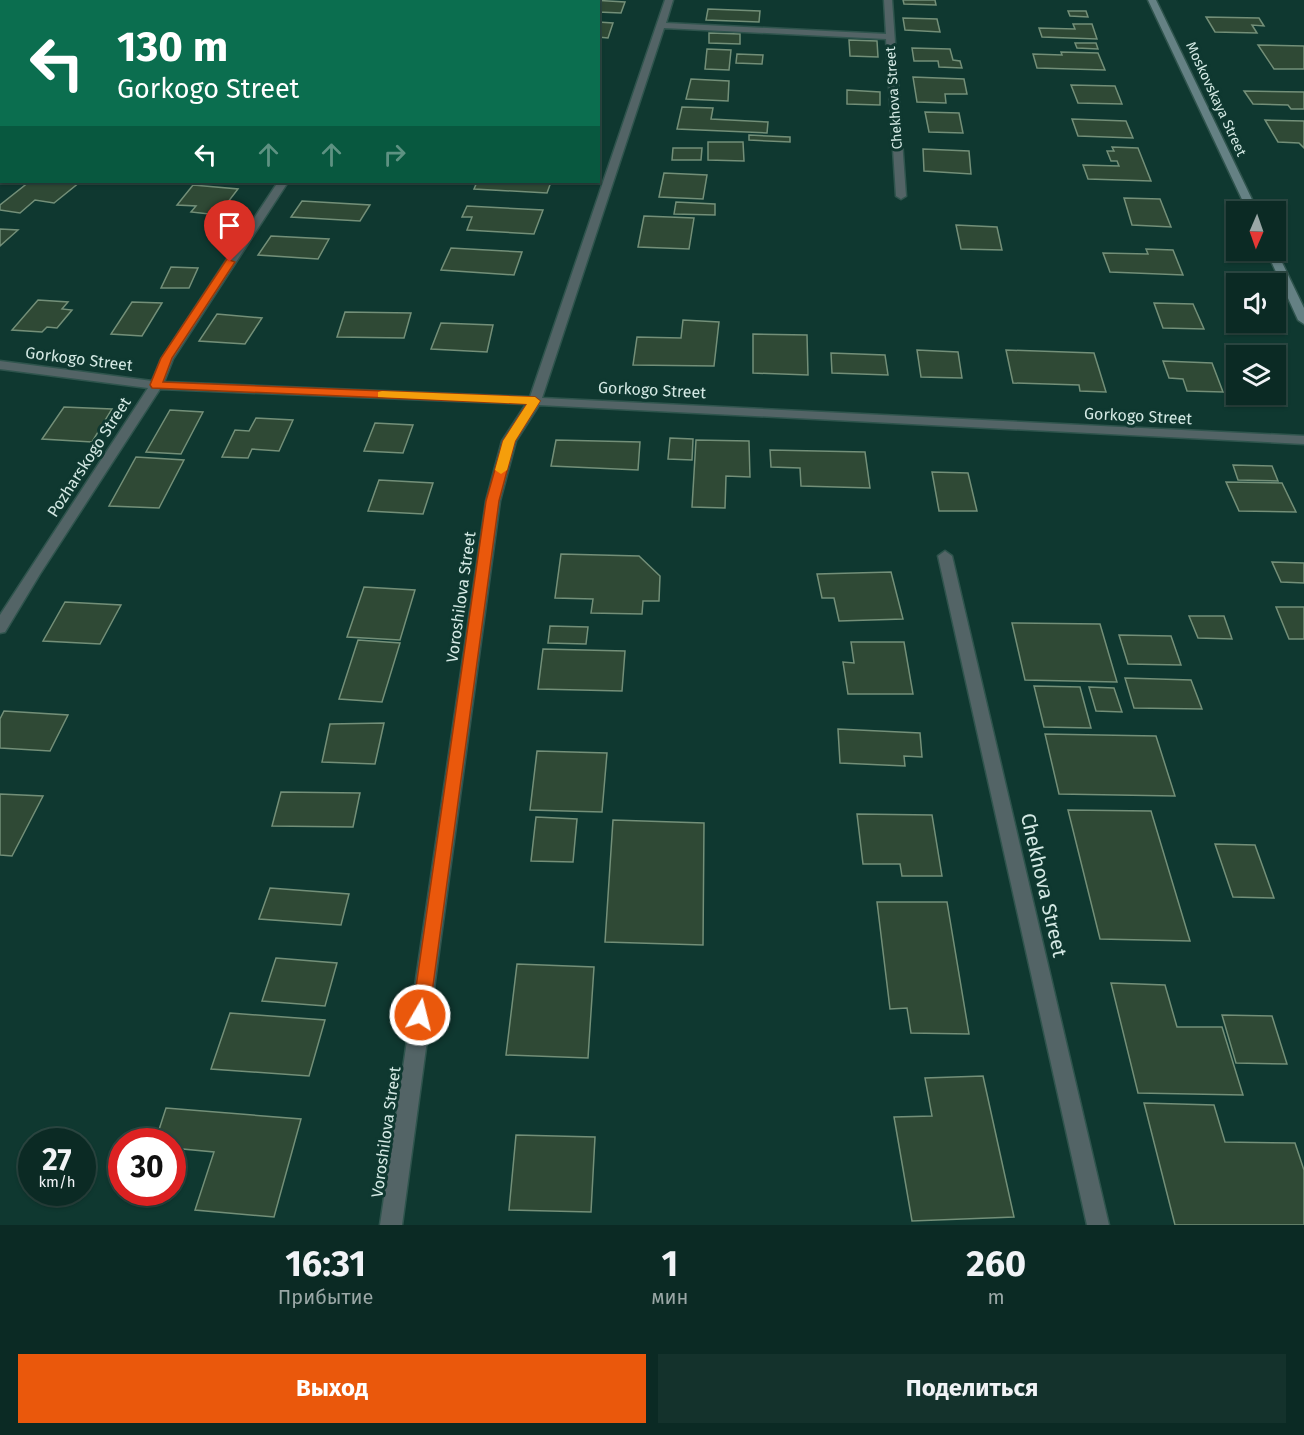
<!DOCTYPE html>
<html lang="ru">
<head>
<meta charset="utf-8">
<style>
	:root { --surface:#0b2a24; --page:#14322c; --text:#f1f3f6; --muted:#9aa7a6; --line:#2b4641; --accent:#ea580c }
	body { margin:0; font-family:"Fira Sans",sans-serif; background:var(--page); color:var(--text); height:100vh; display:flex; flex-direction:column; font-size:22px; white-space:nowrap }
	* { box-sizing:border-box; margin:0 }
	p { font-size:20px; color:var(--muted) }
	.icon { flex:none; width:33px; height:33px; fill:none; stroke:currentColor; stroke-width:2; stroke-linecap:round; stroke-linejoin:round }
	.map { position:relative; height:1225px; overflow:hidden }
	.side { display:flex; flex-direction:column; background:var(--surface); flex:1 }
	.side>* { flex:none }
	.banner { position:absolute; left:0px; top:0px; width:600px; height:183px; box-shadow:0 2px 4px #0004,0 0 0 2px var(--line); background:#0b6e4f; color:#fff; overflow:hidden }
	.needle { width:39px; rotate:182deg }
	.buttons { position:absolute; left:1226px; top:201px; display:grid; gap:12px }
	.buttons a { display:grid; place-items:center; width:60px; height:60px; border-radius:0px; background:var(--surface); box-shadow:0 2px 4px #0004,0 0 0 2px var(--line); font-size:30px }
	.speed { position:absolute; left:18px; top:1128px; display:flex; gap:12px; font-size:30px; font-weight:700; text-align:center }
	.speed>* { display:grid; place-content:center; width:78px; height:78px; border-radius:50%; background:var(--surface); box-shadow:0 2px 4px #0004,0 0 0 2px var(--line); line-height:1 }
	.speed small { font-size:15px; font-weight:400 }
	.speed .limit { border:9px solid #d22; background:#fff; color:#111 }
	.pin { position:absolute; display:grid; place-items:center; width:51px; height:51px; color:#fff; margin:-62px -26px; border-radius:50% 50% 50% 0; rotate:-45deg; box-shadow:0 0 6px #0007 }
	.pin .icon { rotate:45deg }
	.me { position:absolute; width:66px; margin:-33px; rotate:8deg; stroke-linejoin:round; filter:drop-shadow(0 0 4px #0008) }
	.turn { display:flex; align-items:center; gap:21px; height:126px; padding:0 18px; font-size:27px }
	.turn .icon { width:78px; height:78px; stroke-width:2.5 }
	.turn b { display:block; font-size:42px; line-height:51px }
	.lanes { display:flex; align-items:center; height:57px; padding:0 18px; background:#0003; justify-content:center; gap:30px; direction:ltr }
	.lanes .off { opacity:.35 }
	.eta { display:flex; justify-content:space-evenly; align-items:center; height:102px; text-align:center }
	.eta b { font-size:36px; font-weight:700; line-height:42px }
	.cta { display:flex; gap:12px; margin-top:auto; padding:12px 18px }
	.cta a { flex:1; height:69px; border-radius:0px; background:var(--accent); color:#fff; font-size:24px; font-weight:700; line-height:69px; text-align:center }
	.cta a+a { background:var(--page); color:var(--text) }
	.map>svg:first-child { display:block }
	.building { fill:#2f4935; stroke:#738f78; stroke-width:1.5 }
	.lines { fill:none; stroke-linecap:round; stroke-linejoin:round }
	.street-casing { stroke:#2f544d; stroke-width:3 }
	.secondary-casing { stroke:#2f544d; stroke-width:3 }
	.street { fill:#536466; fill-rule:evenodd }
	.secondary { fill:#658184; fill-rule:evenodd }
	.route { fill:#ea580c; stroke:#983908; stroke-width:1.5 }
	.slow { fill:#f59e0b }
	.labels { text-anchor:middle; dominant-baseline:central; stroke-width:6; stroke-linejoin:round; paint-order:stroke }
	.far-street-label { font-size:14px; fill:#d4e9e4; stroke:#0f3830 }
	.street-label { font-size:16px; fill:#d4e9e4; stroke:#0f3830 }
	.near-street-label { font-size:20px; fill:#d4e9e4; stroke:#0f3830 }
</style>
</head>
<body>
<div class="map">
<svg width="1304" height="1225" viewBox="0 0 1304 1225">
	<rect width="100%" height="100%" fill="#0f3830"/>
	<g class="building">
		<path d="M592 0 625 2 621 13 598 12V2Z"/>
		<path d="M903 0H935L936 5 904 4Z"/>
		<path d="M708 9 760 11 759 22 706 20Z"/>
		<path d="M1068 11H1086L1088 17 1070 16Z"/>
		<path d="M1206 17 1259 18 1264 26 1252 25 1257 33 1215 32Z"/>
		<path d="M903 18 937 19 940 32 905 30Z"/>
		<path d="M598 22 613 23 608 38 598 37Z"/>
		<path d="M1073 24H1092L1097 39 1042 37 1039 28 1075 29Z"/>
		<path d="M709 33 740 34V44L709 43Z"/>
		<path d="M849 40 877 41 878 57 850 56Z"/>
		<path d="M1075 43H1096L1098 49 1077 48Z"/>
		<path d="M1258 45 1304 46V69H1274Z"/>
		<path d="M912 48 950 49 953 60 960 61 962 68 939 67 938 61H914Z"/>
		<path d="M707 49 731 50 729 70 705 69Z"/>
		<path d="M1061 52 1098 53 1105 70 1037 68 1033 54 1062 55Z"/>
		<path d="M737 54 763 55 762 64 736 63Z"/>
		<path d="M913 77 964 79 967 94H945L946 103 917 102Z"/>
		<path d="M691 79 729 81 728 101 686 99Z"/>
		<path d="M1071 85 1115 86 1122 104 1078 103Z"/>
		<path d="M847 90 880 92V105L847 104Z"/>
		<path d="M1244 91 1304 92V109H1291L1288 105 1253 104Z"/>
		<path d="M682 107 713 108 711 119 768 122 767 133 677 129Z"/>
		<path d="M925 112 959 113 963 133 929 132Z"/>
		<path d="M1072 119 1126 121 1133 138 1078 136Z"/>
		<path d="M1265 120 1304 121V148L1299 143 1278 142Z"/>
		<path d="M749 135 790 137V142L749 140Z"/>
		<path d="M708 142H743L744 161 708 160Z"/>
		<path d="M1112 147 1138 148 1151 181 1088 179 1083 165 1119 166 1117 161H1111L1107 151H1114Z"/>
		<path d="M673 148H702L701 160H672Z"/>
		<path d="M923 149 969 151 971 174 924 171Z"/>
		<path d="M664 173 707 175 703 199 659 197Z"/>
		<path d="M29 182H80L54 203 35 200 20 213 0 210V205Z"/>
		<path d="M477 182H551L547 193 474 189Z"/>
		<path d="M193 185 238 189 218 215 191 212 196 206 177 205Z"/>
		<path d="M1124 198 1160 199 1171 227 1132 225Z"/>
		<path d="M302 201 370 205 360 221 291 217Z"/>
		<path d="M676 202 715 204V215L674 214Z"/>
		<path d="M467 206 543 210 534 234 467 230 472 217H462Z"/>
		<path d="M644 216 694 218 689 249 638 247Z"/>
		<path d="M956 225 997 227 1002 250 961 249Z"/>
		<path d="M0 229 18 230 0 246Z"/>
		<path d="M271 236 329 239 318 259 258 255Z"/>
		<path d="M451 248 522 252 514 275 441 270Z"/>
		<path d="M1146 249 1173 250 1183 275 1110 272 1103 253 1148 254Z"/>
		<path d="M171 267 198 268 189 288H161Z"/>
		<path d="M38 300 68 302 62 309 72 310 57 328 47 327 42 332 12 330Z"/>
		<path d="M132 302 162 303 142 336 111 334Z"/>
		<path d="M1154 303 1193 304 1204 329 1163 328Z"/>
		<path d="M345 312 411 313 404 338 337 337Z"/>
		<path d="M217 314 262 318 245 344 199 341Z"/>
		<path d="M683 320 719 322 714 366 633 365 637 337 681 338Z"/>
		<path d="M441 323 493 325 487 352 431 349Z"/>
		<path d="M753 334 807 335 808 375 753 373Z"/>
		<path d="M917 350 958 352 962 378 921 377Z"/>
		<path d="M1006 350 1094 353 1106 392 1080 391 1079 385 1013 383Z"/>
		<path d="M831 353 885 355 888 375 832 373Z"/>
		<path d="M1163 361 1212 363 1223 392 1187 391 1183 379 1169 378Z"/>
		<path d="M64 407 112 409 92 442 42 439Z"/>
		<path d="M170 410 203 412 181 454 146 452Z"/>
		<path d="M256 418 293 420 279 451 252 449 248 458 222 457 235 430 249 431Z"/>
		<path d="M375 423 413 425 403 453 364 451Z"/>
		<path d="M670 438 693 439 692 460 668 459Z"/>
		<path d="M556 440 640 442 638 470 551 466Z"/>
		<path d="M696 440 749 441 750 477 726 476 725 508 692 507Z"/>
		<path d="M770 450 865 452 870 488 801 486 800 468 771 467Z"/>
		<path d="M136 457 184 460 159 508 109 506Z"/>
		<path d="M1233 465 1272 466 1278 481 1238 480Z"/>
		<path d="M932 472 968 473 977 511H939Z"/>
		<path d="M379 480 433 483 423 514 368 511Z"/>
		<path d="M1226 482 1282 483 1296 512 1239 511Z"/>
		<path d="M561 554 639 556 660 576 659 601H643L642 614 591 613 593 599 555 598Z"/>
		<path d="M1272 562 1304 563V583L1281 582Z"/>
		<path d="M891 572 903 619 839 621 834 598H822L817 574Z"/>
		<path d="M364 587 415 590 400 640 347 637Z"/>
		<path d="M65 602 121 605 100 644 43 641Z"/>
		<path d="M1276 607H1304V639H1289Z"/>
		<path d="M1189 616H1224L1232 639 1198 638Z"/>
		<path d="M1012 623 1100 624 1117 682 1025 680Z"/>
		<path d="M550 626 588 627 586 644 548 643Z"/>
		<path d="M1119 635 1171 636 1181 665 1128 664Z"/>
		<path d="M358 640 400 643 382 702 339 699Z"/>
		<path d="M851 642H904L913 694H848L843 662 854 663Z"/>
		<path d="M543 649 625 651 622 691 538 689Z"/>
		<path d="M1125 678 1191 680 1202 709 1134 708Z"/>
		<path d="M1034 686 1080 687 1091 728 1044 727Z"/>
		<path d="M1089 687 1114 688 1122 712 1096 711Z"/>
		<path d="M4 711 68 715 50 751 0 748V719Z"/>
		<path d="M384 723 375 764 322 762 330 724Z"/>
		<path d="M838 729 920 733 922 757 904 756 905 766 840 763Z"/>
		<path d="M1045 734 1156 736 1175 796 1059 794Z"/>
		<path d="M537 751 607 753 602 812 530 810Z"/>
		<path d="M281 792 360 793 353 827 272 826Z"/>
		<path d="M0 794 43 796 12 856 0 855Z"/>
		<path d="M1068 810 1151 811 1190 941 1100 939Z"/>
		<path d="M857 814 932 815 942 876H902L900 864H863Z"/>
		<path d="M536 817 577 819 573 862 531 861Z"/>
		<path d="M613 820 704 823 703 945 605 942Z"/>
		<path d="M1215 844 1255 845 1274 898 1233 897Z"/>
		<path d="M270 888 349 894 341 925 259 919Z"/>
		<path d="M877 902H947L969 1034 911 1033 907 1008 890 1009Z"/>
		<path d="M276 958 337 963 325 1006 262 1001Z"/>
		<path d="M517 964 594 967 588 1058 506 1055Z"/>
		<path d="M1111 983 1165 985 1177 1027H1222L1243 1095 1138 1093Z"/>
		<path d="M230 1013 325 1020 309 1076 211 1069Z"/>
		<path d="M1222 1015 1272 1016 1287 1064 1236 1063Z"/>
		<path d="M983 1076 1014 1217 912 1221 894 1117 932 1116 925 1078Z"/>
		<path d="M1144 1103 1214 1105 1225 1142 1295 1143 1304 1170V1225H1175Z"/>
		<path d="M166 1108 301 1119 274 1217 195 1210 214 1152 172 1148V1142H155Z"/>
		<path d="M516 1135 595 1137 591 1212 509 1210Z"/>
	</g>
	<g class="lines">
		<defs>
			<g id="street">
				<path d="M192 0H200L191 2Z"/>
				<path d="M416 0H424L415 2Z"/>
				<path d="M665 0H673L666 23 886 34 884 0H892L906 196 901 199 896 196 886 39 664 28 542 398 1304 436V444L539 405 516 441 500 501 402 1225H380L486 501 502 441 526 404 160 389 40 574 5 632 0 633V615L148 388 0 369V361L152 381 161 359 278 182H288L173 359 164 382 530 397Z"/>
				<path d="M2 153V160H0V154Z"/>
				<path d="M945 551 952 556 1109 1225H1087L938 556Z"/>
			</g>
			<g id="secondary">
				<path d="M1148 0H1156L1258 212H1248Z"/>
				<path d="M1275 248 1304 308V324L1298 320 1266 250H1275Z"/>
			</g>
		</defs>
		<use href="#street" class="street-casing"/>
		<use href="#secondary" class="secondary-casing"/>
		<use href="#street" class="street"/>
		<use href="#secondary" class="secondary"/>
	</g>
	<path class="route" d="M227 259 235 262 172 358 163 382 535 397 540 401 515 441 499 501 429 1015 427 1021 420 1023 414 1021 412 1015 486 501 503 441 527 404 152 388 150 385 161 358Z"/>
	<path class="slow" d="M382 391 535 397 540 401 515 441 507 470 501 474 495 470 503 441 527 404 378 397V392Z"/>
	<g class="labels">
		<g class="far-street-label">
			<text transform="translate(894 98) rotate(-94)">Chekhova Street</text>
			<text transform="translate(1216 99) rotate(65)">Moskovskaya Street</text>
		</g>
		<g class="street-label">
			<text transform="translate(79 359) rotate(7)">Gorkogo Street</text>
			<text transform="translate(652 390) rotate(3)">Gorkogo Street</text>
			<text transform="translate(1138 416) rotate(3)">Gorkogo Street</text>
			<text transform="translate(89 457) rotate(-57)">Pozharskogo Street</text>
			<text transform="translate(461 597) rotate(-82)">Voroshilova Street</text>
			<text transform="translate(386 1132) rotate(-82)">Voroshilova Street</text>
		</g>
		<g class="near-street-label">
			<text transform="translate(1044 885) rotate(77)">Chekhova Street</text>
		</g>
	</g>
</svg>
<div class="buttons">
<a><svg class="needle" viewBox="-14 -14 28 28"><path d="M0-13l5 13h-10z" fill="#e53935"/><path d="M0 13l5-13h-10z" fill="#9aa7a6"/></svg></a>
<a><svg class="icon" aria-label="sound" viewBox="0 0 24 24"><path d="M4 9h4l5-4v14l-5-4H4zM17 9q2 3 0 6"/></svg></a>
<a><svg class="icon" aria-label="layers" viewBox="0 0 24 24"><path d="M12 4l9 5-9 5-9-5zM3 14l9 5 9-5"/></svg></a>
</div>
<div class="speed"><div>27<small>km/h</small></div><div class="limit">30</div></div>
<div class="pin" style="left:230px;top:262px;background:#d93025"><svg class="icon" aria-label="arrive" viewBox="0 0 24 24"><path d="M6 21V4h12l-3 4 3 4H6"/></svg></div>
<svg class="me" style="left:420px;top:1015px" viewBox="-20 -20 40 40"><circle r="17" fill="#ea580c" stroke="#fff" stroke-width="3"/><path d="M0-11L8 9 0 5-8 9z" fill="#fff"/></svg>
<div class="banner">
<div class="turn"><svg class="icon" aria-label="left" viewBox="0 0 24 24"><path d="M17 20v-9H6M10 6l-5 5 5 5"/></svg><div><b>130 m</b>Gorkogo Street</div></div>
<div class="lanes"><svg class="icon" aria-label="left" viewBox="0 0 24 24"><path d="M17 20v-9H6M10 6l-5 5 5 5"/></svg><svg class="icon off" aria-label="ahead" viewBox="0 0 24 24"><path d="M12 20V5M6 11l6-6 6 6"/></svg><svg class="icon off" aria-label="ahead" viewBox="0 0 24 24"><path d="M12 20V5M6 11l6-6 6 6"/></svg><svg class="icon off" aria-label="right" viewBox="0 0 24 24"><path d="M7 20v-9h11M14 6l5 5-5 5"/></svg></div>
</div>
</div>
<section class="side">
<div class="eta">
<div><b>16:31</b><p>Прибытие</p></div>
<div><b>1</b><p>мин</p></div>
<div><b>260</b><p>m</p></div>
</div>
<div class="cta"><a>Выход</a><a>Поделиться</a></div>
</section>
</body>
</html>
